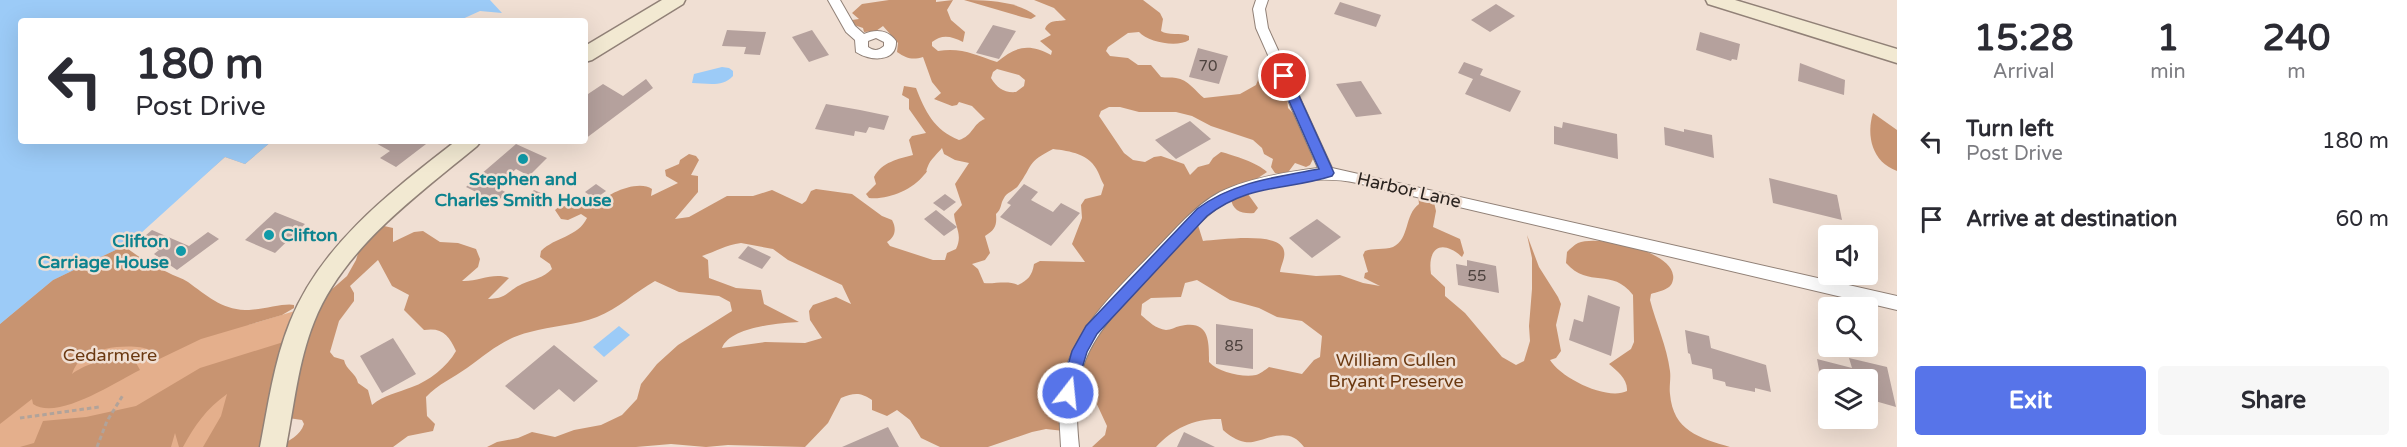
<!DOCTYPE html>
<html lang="en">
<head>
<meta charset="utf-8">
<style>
	:root { --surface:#fff; --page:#f7f7f7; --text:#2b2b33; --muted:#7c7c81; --accent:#5774e9 }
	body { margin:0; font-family:"Varela Round",sans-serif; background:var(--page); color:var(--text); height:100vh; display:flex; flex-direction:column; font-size:22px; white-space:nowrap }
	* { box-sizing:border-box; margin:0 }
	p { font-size:20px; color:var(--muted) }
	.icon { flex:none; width:33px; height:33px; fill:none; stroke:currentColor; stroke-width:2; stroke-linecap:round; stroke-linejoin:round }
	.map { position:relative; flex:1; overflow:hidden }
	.drawer { display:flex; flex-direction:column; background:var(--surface); width:510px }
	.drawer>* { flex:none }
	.top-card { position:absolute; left:18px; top:18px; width:570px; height:126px; border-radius:6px; box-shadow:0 6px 24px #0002; background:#fff; color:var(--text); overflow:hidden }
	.buttons { position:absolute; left:1818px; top:225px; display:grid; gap:12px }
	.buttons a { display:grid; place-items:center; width:60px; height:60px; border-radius:6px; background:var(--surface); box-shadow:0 6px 24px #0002; font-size:30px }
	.pin { position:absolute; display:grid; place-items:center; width:51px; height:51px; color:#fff; margin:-26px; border:3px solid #fff; border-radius:50%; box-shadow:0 2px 6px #0007 }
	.me { position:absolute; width:66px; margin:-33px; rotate:16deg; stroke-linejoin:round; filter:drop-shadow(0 0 4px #0008) }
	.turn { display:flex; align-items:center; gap:21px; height:126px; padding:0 18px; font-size:27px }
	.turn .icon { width:78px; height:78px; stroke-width:2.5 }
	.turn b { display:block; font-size:42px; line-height:51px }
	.eta { display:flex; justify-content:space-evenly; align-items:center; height:102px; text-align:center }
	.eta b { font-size:36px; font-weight:800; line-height:42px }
	.cta { display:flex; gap:12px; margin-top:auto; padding:12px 18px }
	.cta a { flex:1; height:69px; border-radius:6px; background:var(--accent); color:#fff; font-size:24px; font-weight:800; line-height:69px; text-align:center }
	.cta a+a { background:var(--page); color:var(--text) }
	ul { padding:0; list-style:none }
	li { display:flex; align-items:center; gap:18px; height:78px; padding:0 18px }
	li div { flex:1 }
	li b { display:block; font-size:22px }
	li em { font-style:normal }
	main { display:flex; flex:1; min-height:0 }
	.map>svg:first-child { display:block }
	.green { fill:#e4af8c }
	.forest { fill:#c89471; fill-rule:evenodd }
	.water { fill:#9ccbf7 }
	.building { fill:#b5a19d }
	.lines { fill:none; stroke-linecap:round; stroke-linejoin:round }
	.street-casing { stroke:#918177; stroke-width:2 }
	.secondary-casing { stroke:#918177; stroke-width:3 }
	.path { stroke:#b1a39a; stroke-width:3; stroke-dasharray:4.5 3; stroke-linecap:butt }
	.street { fill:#fff; fill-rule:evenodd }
	.secondary { fill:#f2e9d2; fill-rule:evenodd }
	.route { fill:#5774e9; stroke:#394b97; stroke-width:1.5 }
	.culture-dot { fill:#0f9aa8; stroke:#f0dfd3; stroke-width:2 }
	.labels { text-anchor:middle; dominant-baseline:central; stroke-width:5; stroke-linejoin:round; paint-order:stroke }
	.number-label { font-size:15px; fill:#4d423e }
	.culture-label { font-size:18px; font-weight:bold; fill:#0d838f; stroke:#f0dfd3 }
	.street-label { font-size:18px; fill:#2a231f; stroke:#f0dfd3 }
	.park-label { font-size:18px; fill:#6b3911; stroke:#f0dfd3 }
</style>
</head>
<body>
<main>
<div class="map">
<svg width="1897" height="447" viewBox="0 0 1897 447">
	<rect width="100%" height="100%" fill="#f0dfd3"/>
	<path class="green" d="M272 141 245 164 225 157 121 248 248 325 308 307 272 447H0V289L204 161Z"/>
	<g class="forest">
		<path d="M889 0H936V2L953 0 947 10 951 20 965 32 963 42C951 36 942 34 932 42V46L938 51C961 47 976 55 997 62 1016 46 1029 43 1051 55L1052 51 1040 41 1051 35 1045 29C1049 19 1057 22 1066 20L1054 8 1034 0H1143L1160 13 1163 19 1161 31C1168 36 1180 32 1189 36V40C1177 48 1148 42 1139 32L1128 33 1108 47 1106 51 1110 56 1128 58 1138 65H1151L1161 77C1166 78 1171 77 1176 78 1188 79 1196 92 1204 98L1240 94 1256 85 1261 72 1272 73 1286 86 1288 108 1297 117 1313 159 1310 165 1306 167 1295 163 1286 175 1275 173 1271 167 1273 159 1264 154 1262 148 1253 140 1211 126 1192 116 1176 112H1139L1120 107H1109L1101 111 1099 116 1124 153 1133 160 1145 162 1154 157 1161 156 1184 164 1190 175 1198 167 1209 164 1213 158 1221 152C1233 155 1258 163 1267 172L1246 186 1248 194 1258 208 1254 213C1242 214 1232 211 1231 198L1197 222 1203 241C1219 240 1275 232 1283 248 1287 256 1281 264 1280 272L1316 276 1340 275 1363 283 1380 286 1364 278 1365 273 1368 272 1363 255 1365 251C1373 248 1384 250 1393 247 1410 239 1404 215 1419 204L1418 195 1433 198 1436 211 1433 227 1460 239 1464 253 1462 257C1442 239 1427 247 1431 274L1445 287V296L1465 313 1502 357 1516 365 1524 361 1530 341 1529 326 1532 289V258L1527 235 1539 267 1558 297 1561 304 1556 325 1561 351 1556 358 1550 360C1561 378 1607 401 1627 391 1628 379 1617 371 1609 364L1631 349 1634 342 1633 295C1612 267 1589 289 1566 263L1567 252C1570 249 1574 245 1578 243 1598 235 1670 250 1673 275 1674 279 1672 285 1669 287 1664 291 1656 292 1651 294L1650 300C1656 323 1667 347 1670 371 1671 379 1669 387 1670 394 1673 431 1700 438 1730 447H1304C1286 422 1262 445 1245 442 1236 440 1230 436 1223 430L1221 419C1196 418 1173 428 1156 447H1092L1105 435 1107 426 1082 372 1085 360 1070 368 1073 409 1079 417 1077 424 1064 431 1046 429 1032 432 988 447H940L921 438 910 420 897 410 887 416 872 410V400C860 392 854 393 841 398L828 423 805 447 728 445 706 447 671 444 636 447H487L497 442 518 438 532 432 555 437 574 430 601 425 622 415 637 399 641 384 657 364 678 345 732 311 730 302 719 296 679 292 655 281C635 292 618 309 597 317 576 325 551 326 530 332 504 338 488 353 467 368 453 378 438 384 426 397L427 416 435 424 433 431 408 436 393 447H279C289 440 300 436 304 424L302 420 288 418 271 447H203L221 416 227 394C206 409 195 425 183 447H179L175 433 171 447H20L34 443 43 421 86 417 136 406 200 368 290 340 331 290 347 276 356 260 360 247 374 232 384 226 393 228V242L414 232 423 231 440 242 458 243 476 249 480 259 478 267 462 281C478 282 493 272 509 278L488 299C507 299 507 291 522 284 534 279 543 278 552 269L550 264 540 257 541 251C555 237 578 237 587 218L581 214 568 220 561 219 555 210 560 206 579 207 586 203 591 207H596C604 194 638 179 652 189L651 196 678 183 666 176 665 170 679 164 680 160 689 154 696 156 699 160 691 175 698 176V192L675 219 689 217 727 196H753L772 190 802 204 806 201 811 191 816 189 852 194 882 216 892 220C897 229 895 237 887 242L890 246 933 260H945L947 253 956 249C963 235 955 227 954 214L962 205 955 184 969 163 955 160 944 154 942 148C938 153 930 160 928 166 924 175 930 168 924 175 912 190 888 200 869 198L866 194 876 184 874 177C882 162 898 159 913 155L909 140 912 136 926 133 909 109V99L902 95 904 86 916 88C925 111 934 130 959 140 973 136 973 123 985 119L972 106 959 102 957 105 952 106 934 99 941 93 932 82 923 57C913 60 907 59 897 52L898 43 883 26 876 31 864 32 863 28 851 24 852 20 859 19 852 13 862 4ZM997 69 1019 75 1025 80 1024 86 1016 92C1004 93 997 88 991 78L993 72ZM1053 149C1070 151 1090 154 1098 172 1100 176 1101 180 1104 185L1101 195 1085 199 1081 205 1082 218 1072 244 1085 262 1040 261 1034 264C1032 276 1028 280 1018 285 1008 280 995 284 984 283L978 269 972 264 985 260 990 253 985 236C995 230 997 226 996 214 1002 209 1000 204 1004 198 1006 193 1015 190 1018 186 1034 164 1026 163 1053 149ZM741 243 773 249 788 260 842 285 851 304 836 297 813 305 809 311 810 320 822 338 805 343 765 342 722 348C730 327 779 323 799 322L764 304 761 290 736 288 709 278 708 260 702 256C717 251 725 245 741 243ZM378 260 392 286 409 295 404 310 424 330C442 327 449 335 456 351 447 367 429 381 412 387 397 393 384 395 372 405L368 390 358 383C356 373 346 370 344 360L334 357 330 352 339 321 354 301V293L350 286ZM1197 280 1230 300 1259 308 1277 317 1302 321 1322 336 1320 357 1314 360 1302 374 1269 367C1265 370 1260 374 1256 375 1243 378 1218 372 1209 362 1209 342 1210 319 1180 326 1175 327 1171 330 1166 330 1156 329 1148 321 1141 315L1142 304 1151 298 1181 297 1185 283Z"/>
		<path d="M964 0C987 0 1018 1 1036 16L1031 19 1022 17Z"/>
		<path d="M1873 113 1897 130V171C1872 162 1866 136 1873 113Z"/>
		<path d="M124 246C137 256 151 265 167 272 174 276 182 278 188 282 206 295 221 309 245 310 257 311 286 302 294 305V308L282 315 201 339 151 363 150 350C135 343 101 347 86 355 79 359 74 368 72 374 85 364 119 352 135 361L140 370C115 382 58 421 33 404L32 399 0 424V324L53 280Z"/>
	</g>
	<g class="water">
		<path d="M0 0H490L502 13 480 11 458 21H21V141H272L245 164 225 157 130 243 53 280 0 324Z"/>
		<path d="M722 67 729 68 733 71V76C722 88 706 83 692 83L694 74Z"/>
		<path d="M619 326 630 335 604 357 593 347Z"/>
	</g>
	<g class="building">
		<path d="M1340 2 1381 15 1376 27 1334 14Z"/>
		<path d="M1496 4 1515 16 1490 32 1471 20Z"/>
		<path d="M993 25 1016 31 999 59 976 53Z"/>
		<path d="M727 30 766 32 760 55 744 54 746 47 722 46Z"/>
		<path d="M812 30 829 55 809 62 792 37Z"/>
		<path d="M1700 32 1740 44 1737 60 1732 59 1731 61 1696 50Z"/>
		<path d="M1198 48 1228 56 1219 84 1189 77Z"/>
		<path d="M1464 62 1483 69 1480 75 1521 91 1510 112 1465 94 1473 79 1458 73Z"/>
		<path d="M1800 63 1845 80 1844 95 1798 81Z"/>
		<path d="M646 79 653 88 585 139V96L603 84 623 96Z"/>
		<path d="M1361 81 1382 114 1356 117 1336 84Z"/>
		<path d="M826 104 860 110 889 116 884 130 869 127 866 133 855 131 854 136 815 129Z"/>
		<path d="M1190 121 1211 139 1176 159 1155 140Z"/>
		<path d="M1563 122 1617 134 1618 159 1554 144V126L1562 128Z"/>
		<path d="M1664 127 1684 132V129L1712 135 1714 158 1665 145Z"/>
		<path d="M372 141H430L396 167 380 158 390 151Z"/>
		<path d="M516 144 547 158 529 176 516 169 496 187 507 193 496 202 466 187Z"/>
		<path d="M1769 178 1837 195 1842 220 1773 203Z"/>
		<path d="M596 184 606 191 595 199 585 192Z"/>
		<path d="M1024 184 1038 192 1031 200 1053 212 1061 203 1080 213 1051 246 1000 217 1011 205 1007 203Z"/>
		<path d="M534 190 550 197 540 208 523 201Z"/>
		<path d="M945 194 956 202 944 211 933 203Z"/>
		<path d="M936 210 957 227 944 236 924 219Z"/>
		<path d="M275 212 305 224 275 253 245 240Z"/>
		<path d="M1317 219 1341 237 1312 258 1289 238Z"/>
		<path d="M152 230 189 246 208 232 219 239 177 270 154 254 159 250 138 242Z"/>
		<path d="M748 246 771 257 762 269 738 258Z"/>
		<path d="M1467 260 1496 266 1499 293 1458 285 1456 264 1467 266Z"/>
		<path d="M1588 295 1620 307 1611 356 1569 340 1574 319 1583 322Z"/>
		<path d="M1216 324 1253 329V369L1216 364Z"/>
		<path d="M1685 330 1709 336 1711 348 1766 365 1771 392 1755 388V392L1726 386 1725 382 1713 379 1712 369 1692 364 1690 354 1688 353Z"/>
		<path d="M393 338 416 374 382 393 360 356Z"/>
		<path d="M554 345 598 381 574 402 559 389 534 410 505 386Z"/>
		<path d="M1849 358 1887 367 1896 407 1868 399V380H1821L1817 359 1852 368Z"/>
		<path d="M888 427 899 447H842Z"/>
		<path d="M1184 432 1215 447H1177Z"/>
	</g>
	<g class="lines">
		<defs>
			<g id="street">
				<path d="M828 0H840L855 26 864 34C876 29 888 30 896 41 897 63 869 61 856 52L855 40 846 32ZM876 38 884 42V46C878 51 874 51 868 47V41Z"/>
				<path d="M1256 0H1268L1265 9 1268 28 1332 168 1897 296V310L1357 183C1316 174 1251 184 1216 209 1190 229 1168 257 1145 281 1123 304 1097 330 1085 361 1075 389 1076 418 1079 447H1061C1060 427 1058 408 1061 388 1070 331 1118 289 1155 250 1175 230 1194 206 1220 192 1249 178 1286 172 1318 168L1256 28 1253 9Z"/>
			</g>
			<g id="secondary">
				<path d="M662 0H685L683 4 592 60 585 62V46Z"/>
				<path d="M1706 0H1735L1897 49V63L1708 4Z"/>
				<path d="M456 141H481L477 146C418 195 343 248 314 322 298 362 294 406 286 447H260C268 406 274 361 290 322 321 244 392 191 456 141Z"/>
			</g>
		</defs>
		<use href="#street" class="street-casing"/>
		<use href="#secondary" class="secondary-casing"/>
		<g class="path">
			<path d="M20 418 99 407"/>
			<path d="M97 447 107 421 123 395"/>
		</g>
		<use href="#street" class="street"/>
		<use href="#secondary" class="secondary"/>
	</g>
	<path class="route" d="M1284 72 1290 76 1334 173 1332 176C1285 191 1250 183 1207 216L1097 334 1087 352 1073 398 1068 400 1062 398 1060 393 1072 351 1086 326 1197 209C1233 182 1276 177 1319 169L1278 76Z"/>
	<g class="culture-dot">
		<circle cx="523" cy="159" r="6"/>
		<circle cx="269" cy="235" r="6"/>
		<circle cx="181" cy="251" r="6"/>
	</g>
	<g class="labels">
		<g class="number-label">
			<text x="1208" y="66">70</text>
			<text x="1477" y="276">55</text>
			<text x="1234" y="346">85</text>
		</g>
		<g class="culture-label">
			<text x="523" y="179">Stephen and<tspan x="523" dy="21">Charles Smith House</tspan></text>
			<text x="281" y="235" text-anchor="start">Clifton</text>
			<text x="169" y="241" text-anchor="end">Clifton<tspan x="169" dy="21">Carriage House</tspan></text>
		</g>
		<g class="street-label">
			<text transform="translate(1409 190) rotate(13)">Harbor Lane</text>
		</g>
		<g class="park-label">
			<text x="110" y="355">Cedarmere</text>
			<text x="1396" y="360">William Cullen<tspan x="1396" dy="21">Bryant Preserve</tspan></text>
		</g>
	</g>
</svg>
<div class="buttons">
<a><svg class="icon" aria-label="sound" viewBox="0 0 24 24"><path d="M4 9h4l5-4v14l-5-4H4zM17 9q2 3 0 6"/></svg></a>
<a><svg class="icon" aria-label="search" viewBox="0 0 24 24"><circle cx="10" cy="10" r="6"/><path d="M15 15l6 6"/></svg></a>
<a><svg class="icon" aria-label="layers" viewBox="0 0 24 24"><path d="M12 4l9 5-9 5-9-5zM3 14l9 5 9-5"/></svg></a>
</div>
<div class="pin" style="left:1284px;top:76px;background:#d93025"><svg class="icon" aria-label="arrive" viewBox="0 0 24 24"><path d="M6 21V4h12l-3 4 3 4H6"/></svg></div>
<svg class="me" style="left:1068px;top:393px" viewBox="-20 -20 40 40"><circle r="17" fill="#5774e9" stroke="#fff" stroke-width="3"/><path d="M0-11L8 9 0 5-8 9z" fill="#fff"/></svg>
<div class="top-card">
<div class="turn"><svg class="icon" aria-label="left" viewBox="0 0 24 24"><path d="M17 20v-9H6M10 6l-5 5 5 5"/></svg><div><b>180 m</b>Post Drive</div></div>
</div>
</div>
<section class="drawer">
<div class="eta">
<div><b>15:28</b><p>Arrival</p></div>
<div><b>1</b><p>min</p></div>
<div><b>240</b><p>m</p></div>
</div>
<ul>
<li><svg class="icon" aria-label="left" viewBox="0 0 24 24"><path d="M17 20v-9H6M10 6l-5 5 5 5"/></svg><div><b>Turn left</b><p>Post Drive</p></div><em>180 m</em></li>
<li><svg class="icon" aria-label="arrive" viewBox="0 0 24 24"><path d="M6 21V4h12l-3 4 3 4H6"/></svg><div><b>Arrive at destination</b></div><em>60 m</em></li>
</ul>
<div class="cta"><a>Exit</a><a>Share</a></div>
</section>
</main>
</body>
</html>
